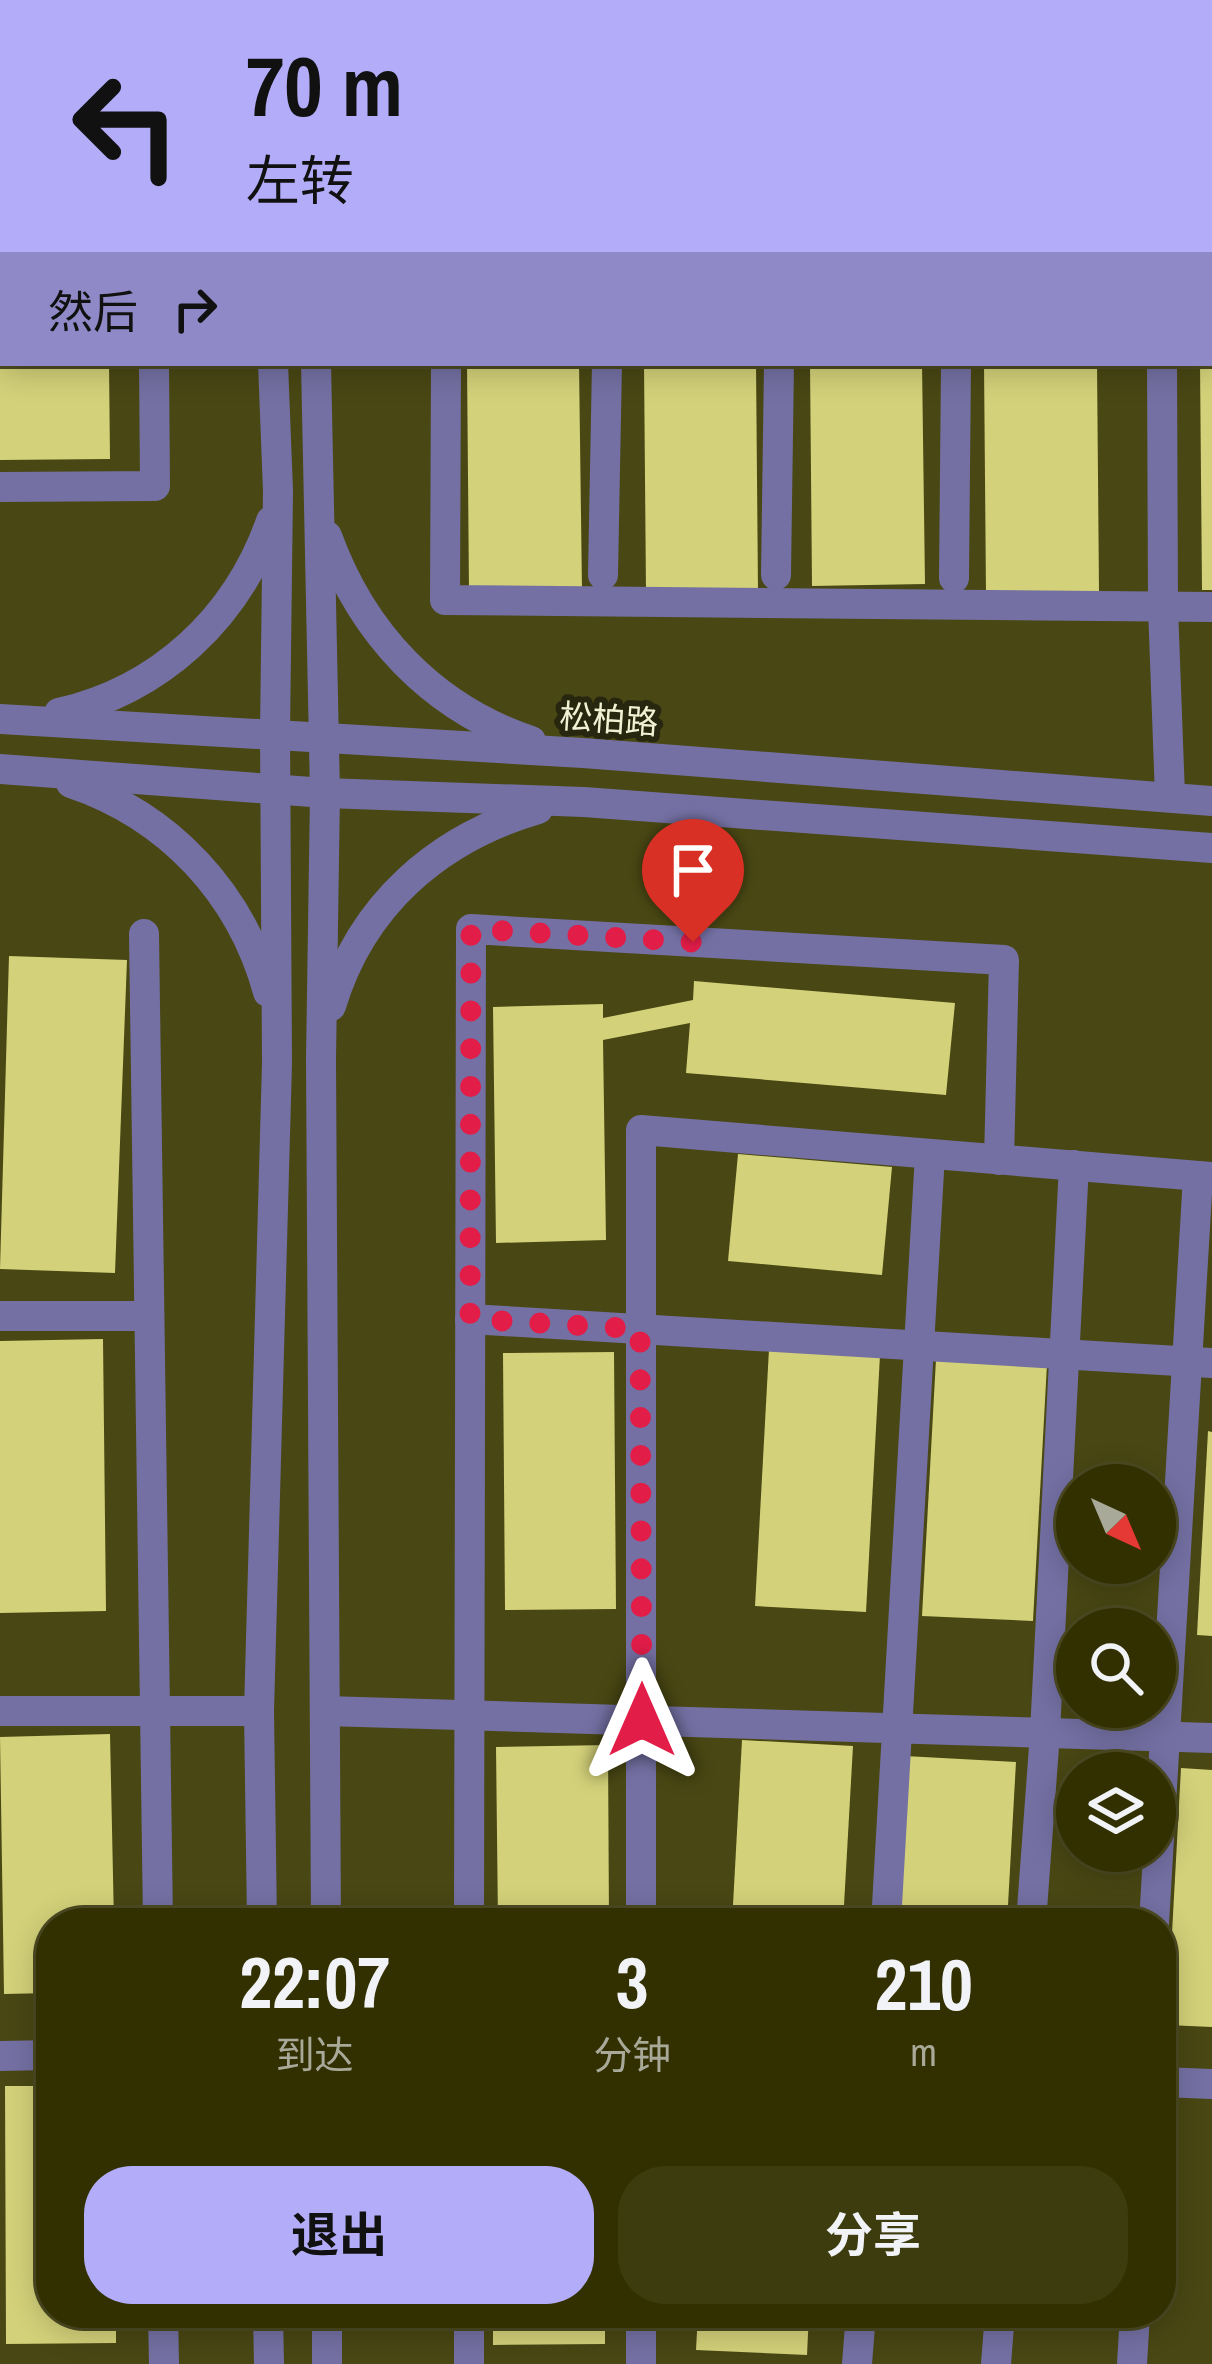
<!DOCTYPE html>
<html lang="zh">
<head>
<meta charset="utf-8">
<style>
	:root { --surface:#323000; --page:#3d3c0f; --text:#f1f3f6; --muted:#a8a999; --line:#4d4b22; --accent:#b3adf9 }
	body { margin:0; font-family:"Archivo Narrow","Noto Sans SC",sans-serif; background:var(--page); color:var(--text); height:100vh; display:flex; flex-direction:column; font-size:45px; white-space:nowrap }
	* { box-sizing:border-box; margin:0 }
	p { font-size:39px; color:var(--muted) }
	.icon { flex:none; width:66px; height:66px; fill:none; stroke:currentColor; stroke-width:2; stroke-linecap:round; stroke-linejoin:round }
	.map { position:relative; flex:1; overflow:hidden }
	.sheet { position:absolute; left:36px; top:1908px; width:1140px; height:420px; display:flex; flex-direction:column; background:var(--surface); border-radius:48px; box-shadow:0 6px 30px #0003,0 0 0 3px var(--line) }
	.sheet>* { flex:none }
	.banner { position:absolute; left:0px; top:0px; width:1212px; height:366px; box-shadow:0 6px 30px #0003,0 0 0 3px var(--line); background:#b3adf9; color:#111; overflow:hidden }
	.needle { width:78px; rotate:136deg }
	.buttons { position:absolute; left:1056px; top:1464px; display:grid; gap:24px }
	.buttons a { display:grid; place-items:center; width:120px; height:120px; border-radius:50%; background:var(--surface); box-shadow:0 6px 30px #0003,0 0 0 3px var(--line); font-size:60px }
	.pin { position:absolute; display:grid; place-items:center; width:102px; height:102px; color:#fff; margin:-123px -51px; border-radius:50% 50% 50% 0; rotate:-45deg; box-shadow:0 0 12px #0007 }
	.pin .icon { rotate:45deg }
	.me { position:absolute; width:132px; margin:-66px; rotate:0deg; stroke-linejoin:round; filter:drop-shadow(0 0 9px #0008) }
	.turn { display:flex; align-items:center; gap:42px; height:252px; padding:0 48px; font-size:54px }
	.turn .icon { width:156px; height:156px; stroke-width:2.5 }
	.turn b { display:block; font-size:84px; line-height:102px }
	.then { display:flex; align-items:center; height:114px; padding:0 48px; background:#0003; gap:24px; font-size:45px }
	.eta { display:flex; justify-content:space-evenly; align-items:center; height:204px; text-align:center }
	.eta b { font-size:72px; font-weight:700; line-height:84px }
	.action { display:flex; gap:24px; margin-top:auto; padding:24px 48px }
	.action a { flex:1; height:138px; border-radius:48px; background:var(--accent); color:#111; font-size:48px; font-weight:700; line-height:138px; text-align:center }
	.action a+a { background:var(--page); color:var(--text) }
	.map>svg:first-child { display:block }
	.built { fill:#494713; fill-rule:evenodd }
	.building { fill:#d3d179 }
	.lines { fill:none; stroke-linecap:round; stroke-linejoin:round }
	.minor { stroke:#7470a3; stroke-width:30 }
	.route { stroke:#e11d48; stroke-width:21; stroke-dasharray:0 37.8 }
	.labels { text-anchor:middle; dominant-baseline:central; stroke-width:12; stroke-linejoin:round; paint-order:stroke }
	.street-label { font-size:33px; fill:#f1f2d4; stroke:#27260e }
</style>
</head>
<body>
<div class="map">
<svg width="1212" height="2364" viewBox="0 0 1212 2364">
	<rect width="100%" height="100%" fill="#434000"/>
	<path class="built" d="M0 0H1212V2364H0ZM3 3H1209V363H3ZM1077 1485H1155V1563H1077ZM1077 1629H1155V1707H1077ZM1077 1773H1155V1851H1077ZM51 1923H1161V2313H51Z"/>
	<g class="building">
		<path d="M0 363H109L110 459 0 460Z"/>
		<path d="M467 363H579L582 591 469 592Z"/>
		<path d="M644 363H756L758 591 646 593Z"/>
		<path d="M810 363H922L925 584 812 586Z"/>
		<path d="M984 363H1097L1099 592 986 594Z"/>
		<path d="M1200 363H1212V590H1202Z"/>
		<path d="M9 956 127 960 115 1273 0 1269Z"/>
		<path d="M694 981 955 1003 946 1095 686 1073 690 1023 603 1040 606 1240 496 1243 493 1007 603 1004V1018L693 1000Z"/>
		<path d="M738 1154 892 1167 882 1275 728 1261Z"/>
		<path d="M103 1339 106 1611 0 1613V1341Z"/>
		<path d="M769 1349 880 1355 866 1612 755 1606Z"/>
		<path d="M614 1352 616 1609 505 1610 503 1353Z"/>
		<path d="M936 1359 1047 1364 1033 1621 922 1616Z"/>
		<path d="M1208 1431 1212 1432V1636L1197 1635Z"/>
		<path d="M110 1734 114 1923H51V1993L4 1994 0 1737Z"/>
		<path d="M742 1740 853 1746 843 1923H732Z"/>
		<path d="M608 1745 609 1923H498L496 1747Z"/>
		<path d="M905 1756 1016 1762 1007 1923H896Z"/>
		<path d="M1181 1768 1212 1770V2027L1167 2025Z"/>
		<path d="M5 2086H51V2313H116V2343L6 2344Z"/>
		<path d="M493 2313H605V2344L493 2345Z"/>
		<path d="M698 2313H809L807 2355 696 2350Z"/>
	</g>
	<g class="lines">
		<g class="minor">
			<path d="M150 0V3"/>
			<path d="M259 0V3"/>
			<path d="M315 0V3"/>
			<path d="M1160 0V3"/>
			<path d="M447 3V0"/>
			<path d="M612 3V0"/>
			<path d="M784 3V0"/>
			<path d="M959 3V0"/>
			<path d="M0 157H3"/>
			<path d="M1209 282H1212"/>
			<path d="M316 363 325 793 321 1059 326 1923"/>
			<path d="M446 363 445 600 1212 607"/>
			<path d="M1162 363 1163 607 1170 796"/>
			<path d="M0 487 155 486 154 363"/>
			<path d="M327 536C362 633 432 708 531 741"/>
			<path d="M603 575 607 363"/>
			<path d="M776 575 779 363"/>
			<path d="M954 578 956 363"/>
			<path d="M59 713C160 690 237 618 271 521"/>
			<path d="M0 719 583 753 1212 801"/>
			<path d="M0 769 325 793 584 802 1212 848"/>
			<path d="M71 783C169 816 241 893 268 992"/>
			<path d="M144 934 158 1923"/>
			<path d="M331 1006C361 905 438 838 538 809"/>
			<path d="M0 1316H149"/>
			<path d="M470 1319 1212 1363"/>
			<path d="M0 1711H259"/>
			<path d="M326 1711 1212 1738"/>
			<path d="M262 1923 259 1711 277 1063 275 733 278 491 273 363"/>
			<path d="M469 1923 471 929 1004 960 999 1160"/>
			<path d="M641 1923V1130L1212 1177"/>
			<path d="M886 1923 930 1154"/>
			<path d="M1031 1923 1045 1733 1074 1165"/>
			<path d="M1154 1923 1198 1176"/>
			<path d="M0 2056 51 2055"/>
			<path d="M1161 2082 1212 2084"/>
			<path d="M163 2313 164 2364"/>
			<path d="M268 2313 269 2364"/>
			<path d="M327 2313V2364"/>
			<path d="M641 2313V2364"/>
			<path d="M469 2364V2313"/>
			<path d="M857 2364 861 2313"/>
			<path d="M996 2364 1000 2313"/>
			<path d="M1132 2364 1135 2313"/>
		</g>
	</g>
	<g class="lines">
		<path class="route" d="M642 1720 640 1329 470 1319 471 929 693 942"/>
	</g>
	<g class="labels">
		<g class="street-label">
			<text transform="translate(609 719) rotate(4)">松柏路</text>
		</g>
	</g>
</svg>
<div class="buttons">
<a><svg class="needle" viewBox="-14 -14 28 28"><path d="M0-13l5 13h-10z" fill="#e53935"/><path d="M0 13l5-13h-10z" fill="#a8a999"/></svg></a>
<a><svg class="icon" aria-label="search" viewBox="0 0 24 24"><circle cx="10" cy="10" r="6"/><path d="M15 15l6 6"/></svg></a>
<a><svg class="icon" aria-label="layers" viewBox="0 0 24 24"><path d="M12 4l9 5-9 5-9-5zM3 14l9 5 9-5"/></svg></a>
</div>
<div class="pin" style="left:693px;top:942px;background:#d93025"><svg class="icon" aria-label="arrive" viewBox="0 0 24 24"><path d="M6 21V4h12l-3 4 3 4H6"/></svg></div>
<svg class="me" style="left:642px;top:1720px" viewBox="-20 -20 40 40"><path d="M0-17L14 15 0 8-14 15z" fill="#e11d48" stroke="#fff" stroke-width="4"/></svg>
<div class="banner">
<div class="turn"><svg class="icon" aria-label="left" viewBox="0 0 24 24"><path d="M17 20v-9H6M10 6l-5 5 5 5"/></svg><div><b>70 m</b>左转</div></div>
<div class="then">然后<svg class="icon" aria-label="right" viewBox="0 0 24 24"><path d="M7 20v-9h11M14 6l5 5-5 5"/></svg></div>
</div>
<section class="sheet">
<div class="eta">
<div><b>22:07</b><p>到达</p></div>
<div><b>3</b><p>分钟</p></div>
<div><b>210</b><p>m</p></div>
</div>
<div class="action"><a>退出</a><a>分享</a></div>
</section>
</div>
</body>
</html>
